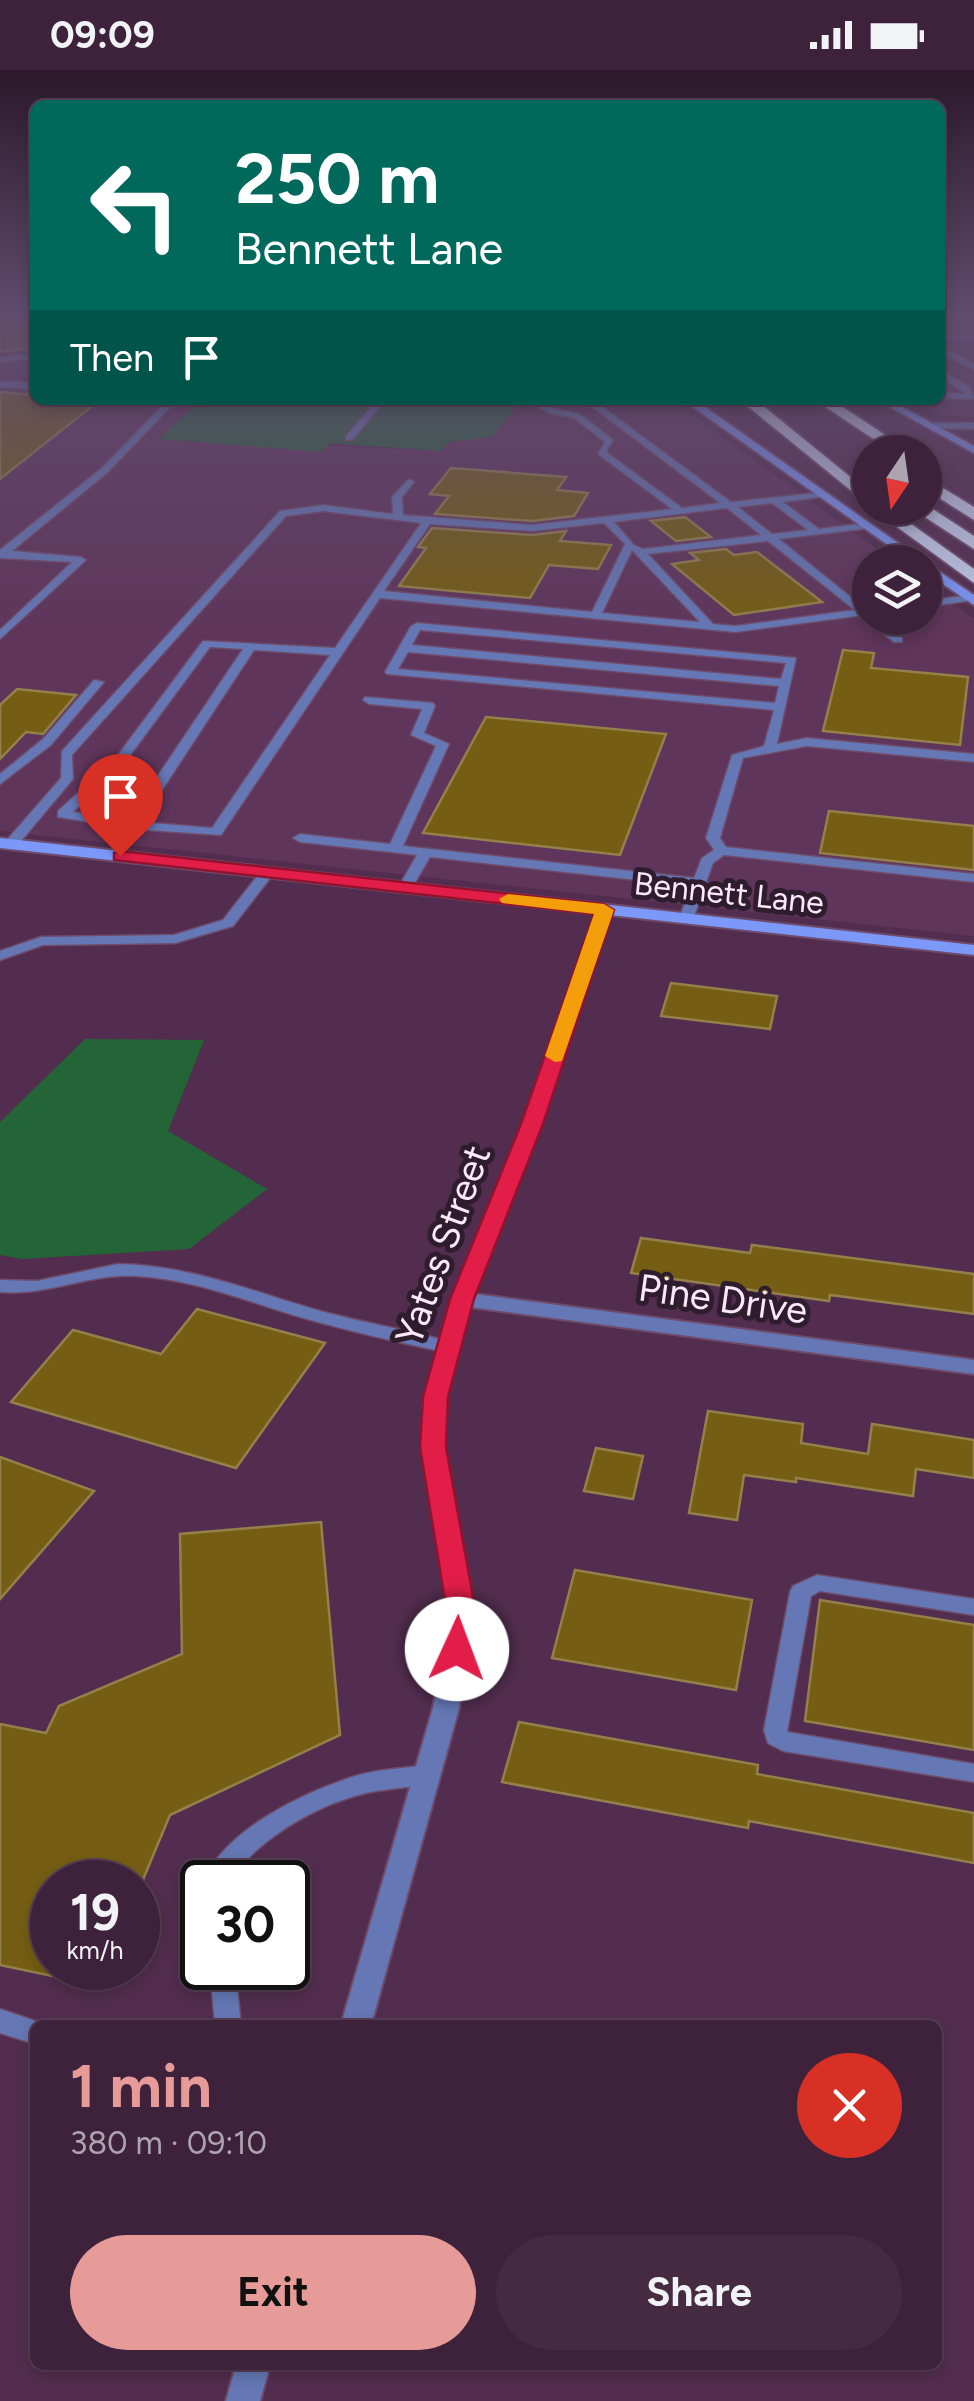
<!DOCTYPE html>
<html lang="en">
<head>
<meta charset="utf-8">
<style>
	:root { --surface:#3e223b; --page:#452a42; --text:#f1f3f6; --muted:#ada4af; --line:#573f55; --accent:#e69b98 }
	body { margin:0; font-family:Figtree,sans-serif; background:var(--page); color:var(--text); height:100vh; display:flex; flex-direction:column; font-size:38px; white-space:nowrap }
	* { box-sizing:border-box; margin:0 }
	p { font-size:32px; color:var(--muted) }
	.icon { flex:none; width:55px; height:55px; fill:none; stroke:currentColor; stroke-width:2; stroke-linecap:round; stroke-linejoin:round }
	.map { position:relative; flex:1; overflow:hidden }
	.details { position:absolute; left:30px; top:1950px; width:912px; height:350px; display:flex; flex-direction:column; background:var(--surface); border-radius:15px; box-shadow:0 5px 15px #0003,0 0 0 2px var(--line) }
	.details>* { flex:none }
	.top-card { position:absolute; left:30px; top:30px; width:915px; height:305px; border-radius:15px; box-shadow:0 5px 15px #0003,0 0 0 2px var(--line); background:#00695c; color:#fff; overflow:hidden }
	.needle { width:65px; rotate:193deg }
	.controls { position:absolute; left:852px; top:365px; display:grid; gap:20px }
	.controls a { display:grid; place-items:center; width:90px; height:90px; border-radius:50%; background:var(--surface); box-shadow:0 5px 15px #0003,0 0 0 2px var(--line); font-size:50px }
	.speed { position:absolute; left:30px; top:1790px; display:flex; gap:20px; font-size:50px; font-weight:700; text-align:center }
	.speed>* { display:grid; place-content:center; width:130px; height:130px; border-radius:50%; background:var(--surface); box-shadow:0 5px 15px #0003,0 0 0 2px var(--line); line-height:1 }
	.speed small { font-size:25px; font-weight:400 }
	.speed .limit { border:5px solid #111; border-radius:15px; background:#fff; color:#111 }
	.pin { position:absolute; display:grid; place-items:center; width:85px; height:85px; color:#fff; margin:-102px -42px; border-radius:50% 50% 50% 0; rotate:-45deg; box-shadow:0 0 10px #0007 }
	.pin .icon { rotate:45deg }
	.me { position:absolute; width:110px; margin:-55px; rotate:2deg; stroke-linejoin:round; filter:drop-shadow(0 0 8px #0008) }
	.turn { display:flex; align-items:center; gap:35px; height:210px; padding:0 40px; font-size:45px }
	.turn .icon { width:130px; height:130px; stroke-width:2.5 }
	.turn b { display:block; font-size:70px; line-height:85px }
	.then { display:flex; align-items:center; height:95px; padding:0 40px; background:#0003; gap:20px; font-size:38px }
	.round { display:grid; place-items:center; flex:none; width:105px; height:105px; border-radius:52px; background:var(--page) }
	.overview { display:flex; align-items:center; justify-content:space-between; height:170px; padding:0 40px }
	h1 { font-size:60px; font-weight:700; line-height:75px; color:var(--accent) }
	.action { display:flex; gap:20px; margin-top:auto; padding:20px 40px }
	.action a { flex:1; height:115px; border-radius:60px; background:var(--accent); color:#111; font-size:40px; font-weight:700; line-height:115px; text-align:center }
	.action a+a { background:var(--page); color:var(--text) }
	.status { display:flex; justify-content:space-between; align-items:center; height:70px; padding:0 50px; background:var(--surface); direction:ltr }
	.status svg { height:28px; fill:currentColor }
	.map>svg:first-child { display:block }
	.built { fill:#5f355b }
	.green { fill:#246537 }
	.building { fill:#755e13; stroke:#93804b; stroke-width:2.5 }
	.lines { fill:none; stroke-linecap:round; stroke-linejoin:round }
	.lane-casing { stroke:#6e4b6b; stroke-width:3 }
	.street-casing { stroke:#6e4b6b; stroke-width:4 }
	.secondary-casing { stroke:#6e4b6b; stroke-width:4 }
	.highway-casing { stroke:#6e4b6b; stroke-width:4 }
	.lane { fill:#6578b5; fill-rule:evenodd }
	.street { fill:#6578b5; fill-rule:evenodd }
	.secondary { fill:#7c98f9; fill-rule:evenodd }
	.highway { fill:#c6d1ef; fill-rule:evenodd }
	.route { fill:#e11d48; stroke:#92132f; stroke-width:2.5 }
	.slow { fill:#f59e0b }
	.labels { text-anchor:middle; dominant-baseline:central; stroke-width:10; stroke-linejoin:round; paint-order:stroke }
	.far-street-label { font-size:32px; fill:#fee6fb; stroke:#2e1d2c }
	.street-label { font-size:38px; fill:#fee6fb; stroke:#2e1d2c }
</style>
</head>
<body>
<div class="status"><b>09:09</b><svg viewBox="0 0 49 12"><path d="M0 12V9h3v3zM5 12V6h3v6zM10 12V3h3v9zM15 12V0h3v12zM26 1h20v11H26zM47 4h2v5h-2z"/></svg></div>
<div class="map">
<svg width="974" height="2331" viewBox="0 0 974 2331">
	<rect width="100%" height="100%" fill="#522d4f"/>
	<g class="built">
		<path d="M0 242H35V330H201L160 369 441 381 449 372 492 367 517 335 440 330H671L895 492H870V548H925V514L974 549V866L0 761Z"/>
		<path d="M940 242H974V347L939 345 905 330H940Z"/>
	</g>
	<g class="green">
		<path d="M201 330H440L518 334 492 367 449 372 441 381 329 373 322 382 159 369Z"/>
		<path d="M85 969 204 970 168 1061 267 1119 189 1179 22 1189 0 1185V1052Z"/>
	</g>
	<g class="building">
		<path d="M0 242H35V278L0 282Z"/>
		<path d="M0 322 35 325V330H100L0 409Z"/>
		<path d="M451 398 566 407 557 420 588 423 574 446 532 451 435 444 449 426 430 424Z"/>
		<path d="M685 447 711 467 676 471 651 451Z"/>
		<path d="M432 458 532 465 566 461 560 471 611 475 598 499 549 495 530 528 399 516 426 478 418 477Z"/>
		<path d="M726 479 734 485 757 482 822 532 734 545 672 494 699 490 690 483Z"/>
		<path d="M843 580 874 583 871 598 968 607 960 675 823 661Z"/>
		<path d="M17 619 76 625 43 664 26 662 0 689V635Z"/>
		<path d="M486 647 666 664 620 785 423 763Z"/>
		<path d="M829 741 974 756V800L820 783Z"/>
		<path d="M671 913 777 926 770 959 661 946Z"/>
		<path d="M641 1168 750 1183 752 1175 974 1204V1244L830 1225 829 1231 631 1203Z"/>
		<path d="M197 1239 325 1273 236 1398 11 1332 73 1260 161 1284Z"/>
		<path d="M708 1341 803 1354 801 1373 868 1384 872 1354 974 1370V1408L916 1399 913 1426 796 1408V1412L744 1405 737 1450 689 1443Z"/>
		<path d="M596 1378 643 1386 633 1429 584 1421Z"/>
		<path d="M0 1387 94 1421 0 1529Z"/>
		<path d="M321 1452 340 1665 170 1745 142 1812H52V1906L0 1895V1654L46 1663 59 1636 182 1584 180 1464Z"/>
		<path d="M575 1500 752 1530 736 1620 552 1588Z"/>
		<path d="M820 1530 974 1555V1680L805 1651Z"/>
		<path d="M519 1652 758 1695 757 1704 974 1743V1793L749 1751 748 1758 502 1712Z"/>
	</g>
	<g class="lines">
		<defs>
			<g id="lane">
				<path d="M940 264 974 266V270L940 268Z"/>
				<path d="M953 282 974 294V300L949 287H940V283Z"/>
				<path d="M35 284V288L0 292V288Z"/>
				<path d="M940 300 970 317 974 329 940 328V322L966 324 940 307Z"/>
				<path d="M0 311 35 313V319L0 317Z"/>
				<path d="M168 330H177L108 402 12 481 81 487 86 490 0 569V560L72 492 0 488V480L102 398Z"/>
				<path d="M377 330H386L352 370H346V366Z"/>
				<path d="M529 330H539L555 339 580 344 613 370 606 382 682 438 720 433 583 330H593L731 432 824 422V426L821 427 783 432 819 459 867 453 871 454V458L779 469 869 542 864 545 735 562 380 528 221 765 132 759 58 747V741L115 689 203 571 335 578 421 453 323 441 286 446 72 685 73 709 16 777H6V771L61 708 62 681 280 441 323 435 393 444 392 427 409 409 414 412 402 427 403 445 532 455 672 439 598 384 605 372 574 348 549 343ZM772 433 808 460 772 464 738 437ZM727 438 761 465 643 479 634 475 614 452ZM604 453 625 474 592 542 384 521 430 454 532 461ZM768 471 855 540 735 556 713 554 648 484ZM632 480 700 552 602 543ZM210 577 243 579 128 750 73 742 123 695ZM254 580 330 585 212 758 141 752Z"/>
				<path d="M935 353H974V359L932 358Z"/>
				<path d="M970 525 974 526V530L925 537V531Z"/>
				<path d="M870 545V548H876L902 568V572H894L866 550 865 548Z"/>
				<path d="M417 553 796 588 777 674 807 668 974 684V692L807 676 743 688 720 768 726 777 974 804V812L724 785 713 793 693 849 686 853 679 849 691 816 430 787 410 821H400L398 818 417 785 300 772 293 768 300 764 390 774 436 676 411 665 422 639 369 634 363 630 365 627 433 633 435 636 424 663 449 674 403 776 694 808 702 788 714 780 706 768 732 685 764 676 774 640 387 604 385 602 411 556ZM420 560 786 593 781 609 412 575ZM408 582 779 616 775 633 398 599Z"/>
				<path d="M94 610 104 612 51 675 0 714V704L43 669Z"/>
				<path d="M267 799 274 803 233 856 175 873 43 875 0 890V881L41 867 174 865 223 850 262 800Z"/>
				<path d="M118 1194C189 1195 254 1222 320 1241 365 1253 411 1261 456 1273L458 1277 449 1283C402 1273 354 1262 307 1249 251 1233 195 1209 136 1206 89 1203 49 1226 0 1222V1210L37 1211Z"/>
				<path d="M817 1505 974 1529V1545L820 1521 811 1526 787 1662 974 1694V1712L783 1681 768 1673 764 1660 790 1522 793 1516Z"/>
				<path d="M428 1695 436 1697 440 1704 436 1711C414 1718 389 1718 366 1723 315 1735 258 1769 228 1812H203C225 1759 306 1721 359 1705 381 1699 405 1698 428 1695Z"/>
				<path d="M210 1898H235L241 1955H215Z"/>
				<path d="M0 1939 44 1954 35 1955V1974L0 1963Z"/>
			</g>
			<g id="street">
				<path d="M605 835 613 840 541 1054 474 1224 974 1290V1304L470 1237 446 1327 444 1377 474 1549 459 1638 371 1955H341L433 1638 450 1549 422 1377 424 1327 452 1229 523 1054 597 840Z"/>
				<path d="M236 2295H270L260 2331H226Z"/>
			</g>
			<g id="secondary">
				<path d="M683 330H695L925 492H912Z"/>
				<path d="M877 330H889L974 376V383Z"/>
				<path d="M925 492 974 525V535L925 502Z"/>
				<path d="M0 768 974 875V885L0 778Z"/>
			</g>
			<g id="highway">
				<path d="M740 330H756L870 423V436Z"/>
				<path d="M815 330H832L911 382H893Z"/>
				<path d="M925 407 974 437V450L925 419Z"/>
				<path d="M925 434 974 466V479L911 438Z"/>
				<path d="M871 438H889L974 499V513Z"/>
			</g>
		</defs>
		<use href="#lane" class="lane-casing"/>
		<use href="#street" class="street-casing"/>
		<use href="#secondary" class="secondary-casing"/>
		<use href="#highway" class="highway-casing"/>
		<use href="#lane" class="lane"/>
		<use href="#street" class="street"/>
		<use href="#secondary" class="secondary"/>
		<use href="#highway" class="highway"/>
	</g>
	<linearGradient id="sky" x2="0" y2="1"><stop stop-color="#2d192b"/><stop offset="0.43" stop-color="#604c6e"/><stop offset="1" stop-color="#604c6e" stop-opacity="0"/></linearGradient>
	<rect width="974" height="569" fill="url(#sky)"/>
	<path class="route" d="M120 781 604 834 614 840 543 1054 474 1229 448 1327 446 1377 477 1549 467 1587 457 1590 447 1587 443 1579 448 1549 420 1377 423 1327 450 1229 521 1054 594 844 114 790V783Z"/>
	<path class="slow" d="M508 824 604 834 614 840 562 991 555 992 545 986 594 844 502 833 499 829Z"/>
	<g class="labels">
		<g class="far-street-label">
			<text transform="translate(729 823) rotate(6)">Bennett Lane</text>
		</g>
		<g class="street-label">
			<text transform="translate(443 1175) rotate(-70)">Yates Street</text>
			<text transform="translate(723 1229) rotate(8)">Pine Drive</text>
		</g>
	</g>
</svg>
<div class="controls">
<a><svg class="needle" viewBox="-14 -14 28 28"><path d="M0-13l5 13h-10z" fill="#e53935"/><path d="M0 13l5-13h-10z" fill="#ada4af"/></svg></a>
<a><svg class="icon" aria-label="layers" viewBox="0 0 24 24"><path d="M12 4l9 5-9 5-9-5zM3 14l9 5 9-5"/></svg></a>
</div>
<div class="speed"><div>19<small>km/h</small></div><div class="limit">30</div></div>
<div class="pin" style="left:120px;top:786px;background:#d93025"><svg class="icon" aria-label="arrive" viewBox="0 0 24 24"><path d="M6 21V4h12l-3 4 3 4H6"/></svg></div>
<svg class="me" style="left:457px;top:1579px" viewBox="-20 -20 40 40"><circle r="19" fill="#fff"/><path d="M0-13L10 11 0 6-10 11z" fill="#e11d48"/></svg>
<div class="top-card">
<div class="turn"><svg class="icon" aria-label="left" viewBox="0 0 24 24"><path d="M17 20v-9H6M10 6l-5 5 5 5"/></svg><div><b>250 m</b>Bennett Lane</div></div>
<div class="then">Then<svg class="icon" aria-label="arrive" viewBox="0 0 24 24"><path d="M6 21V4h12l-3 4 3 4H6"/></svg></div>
</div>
<section class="details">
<div class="overview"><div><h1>1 min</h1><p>380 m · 09:10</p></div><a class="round" style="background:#d93025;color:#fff"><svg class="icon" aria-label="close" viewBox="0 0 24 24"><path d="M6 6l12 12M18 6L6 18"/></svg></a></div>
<div class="action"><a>Exit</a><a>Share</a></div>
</section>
</div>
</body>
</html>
